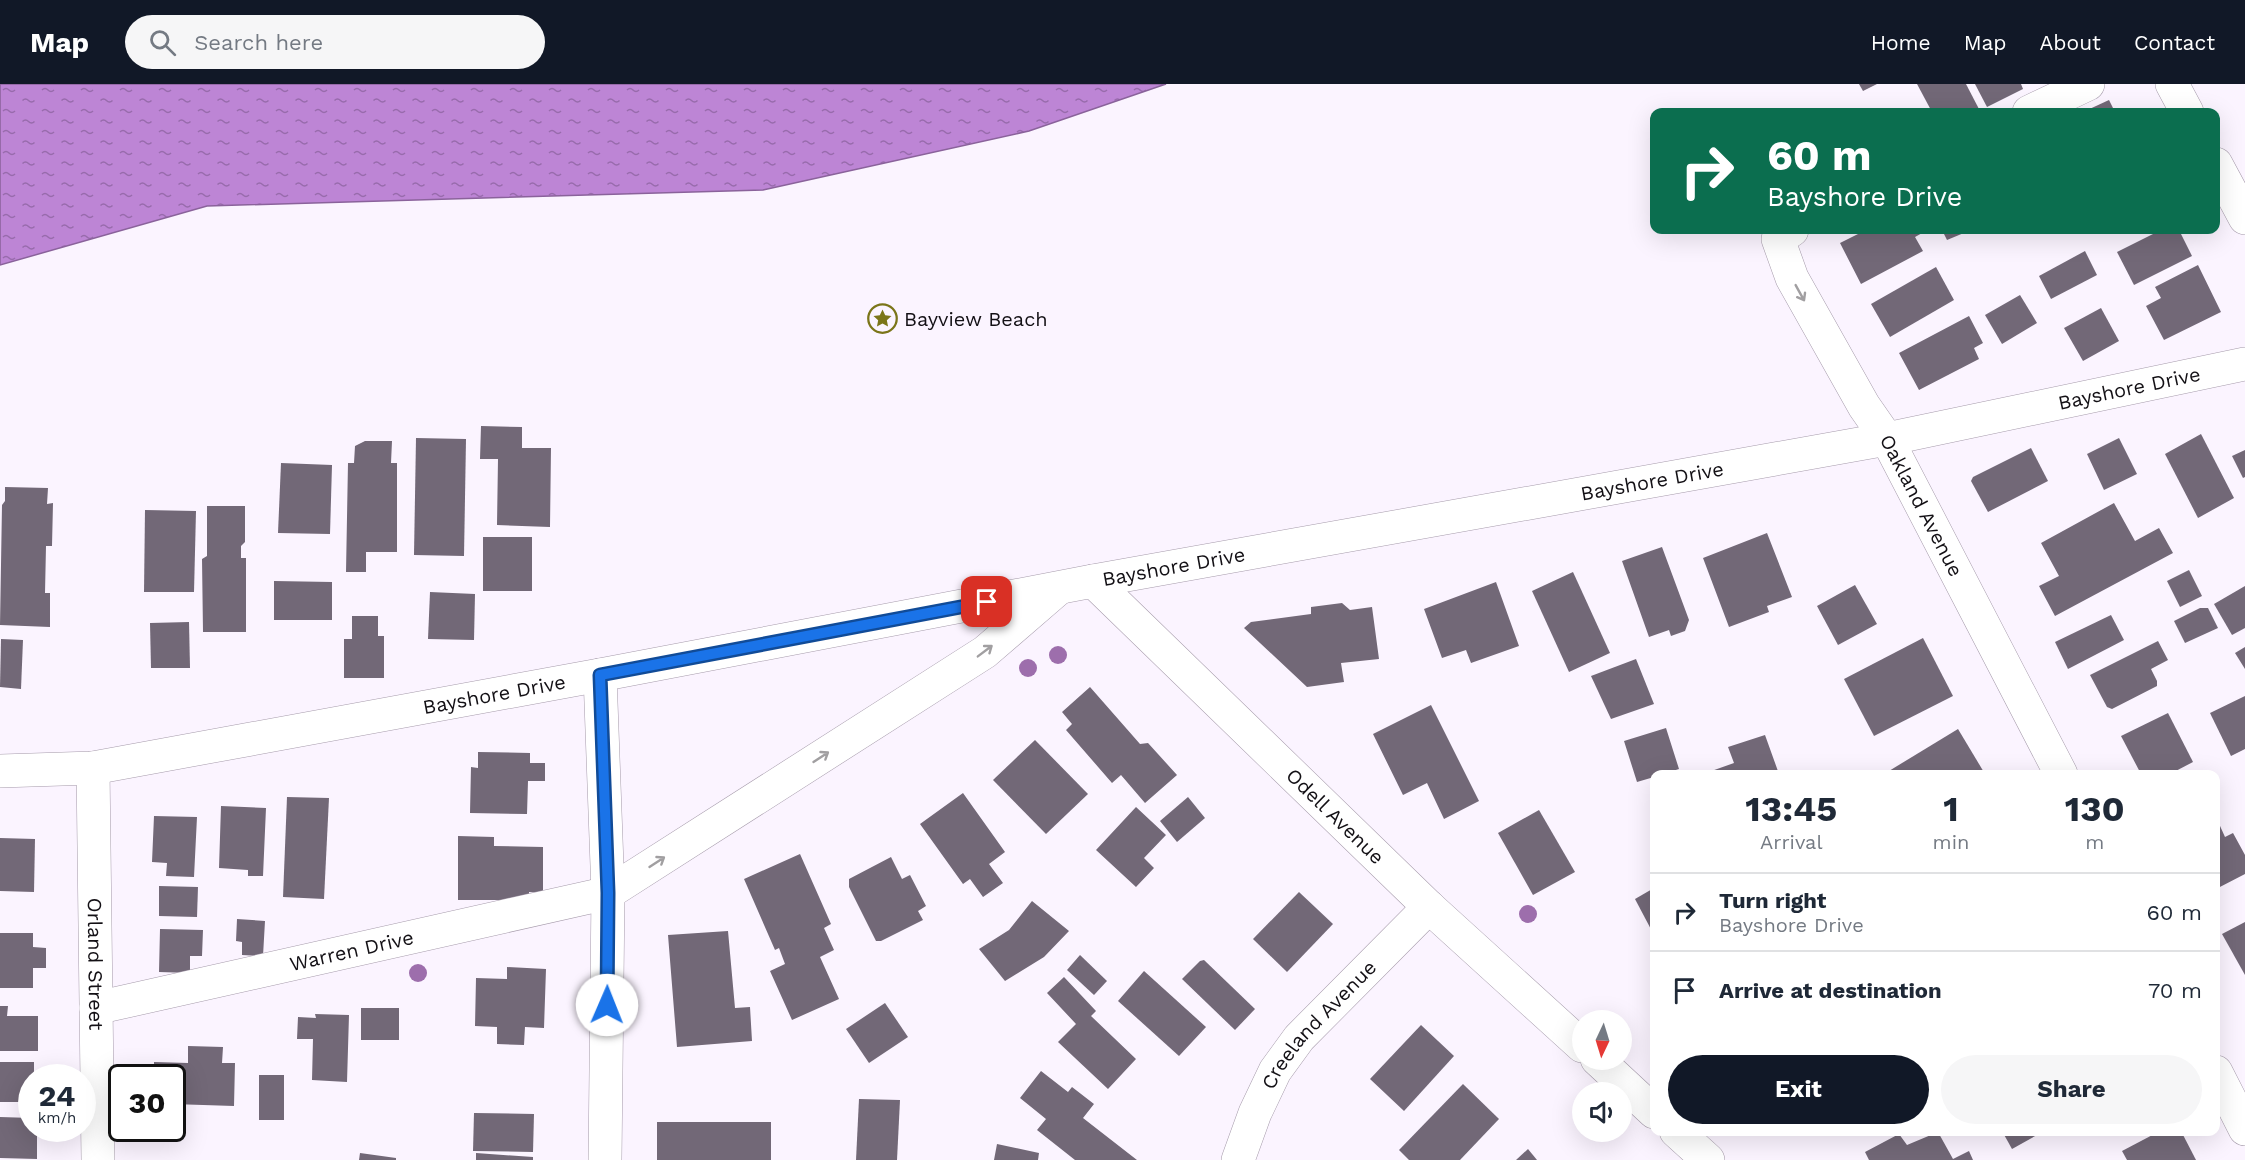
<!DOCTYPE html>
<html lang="en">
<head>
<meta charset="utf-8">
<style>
	:root { --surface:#fff; --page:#f6f6f7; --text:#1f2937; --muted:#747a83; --line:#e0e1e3; --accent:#111827 }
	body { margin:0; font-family:"Work Sans",sans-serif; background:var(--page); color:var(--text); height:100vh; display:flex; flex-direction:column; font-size:22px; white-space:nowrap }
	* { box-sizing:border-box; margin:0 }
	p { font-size:20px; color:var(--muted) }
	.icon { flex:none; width:33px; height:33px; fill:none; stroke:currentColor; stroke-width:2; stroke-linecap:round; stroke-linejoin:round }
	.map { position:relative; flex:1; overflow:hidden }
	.drawer { position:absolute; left:1650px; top:686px; width:570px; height:366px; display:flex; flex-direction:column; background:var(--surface); border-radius:12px; box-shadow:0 6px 24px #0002 }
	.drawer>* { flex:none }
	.top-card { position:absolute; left:1650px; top:24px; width:570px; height:126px; border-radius:12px; box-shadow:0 6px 24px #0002; background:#0b6e4f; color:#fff; overflow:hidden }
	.needle { width:39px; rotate:184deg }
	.buttons { position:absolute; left:1572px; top:926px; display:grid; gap:12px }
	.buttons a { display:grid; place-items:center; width:60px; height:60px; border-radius:50%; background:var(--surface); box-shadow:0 6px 24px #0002; font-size:30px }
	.speed { position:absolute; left:18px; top:980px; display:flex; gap:12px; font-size:30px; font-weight:700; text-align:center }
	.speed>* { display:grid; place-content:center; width:78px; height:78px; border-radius:50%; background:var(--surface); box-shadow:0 6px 24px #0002; line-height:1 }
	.speed small { font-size:15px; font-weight:400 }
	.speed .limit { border:3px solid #111; border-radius:9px; background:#fff; color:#111 }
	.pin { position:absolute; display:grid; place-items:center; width:51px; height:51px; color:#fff; margin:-26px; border-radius:12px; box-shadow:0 3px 9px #0006 }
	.me { position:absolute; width:66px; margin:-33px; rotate:1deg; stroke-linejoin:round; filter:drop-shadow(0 0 4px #0008) }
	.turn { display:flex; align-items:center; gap:21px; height:126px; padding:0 18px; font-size:27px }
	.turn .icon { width:78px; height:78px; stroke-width:2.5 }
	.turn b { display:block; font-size:42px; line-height:51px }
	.eta { display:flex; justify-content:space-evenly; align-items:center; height:102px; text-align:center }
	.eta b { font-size:36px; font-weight:700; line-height:42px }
	.button { display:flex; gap:12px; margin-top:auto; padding:12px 18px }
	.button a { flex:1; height:69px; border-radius:36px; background:var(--accent); color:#fff; font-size:24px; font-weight:700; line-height:69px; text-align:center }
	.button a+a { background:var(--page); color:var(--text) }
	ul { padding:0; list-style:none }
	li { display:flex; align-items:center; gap:18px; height:78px; padding:0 18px; border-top:2px solid var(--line) }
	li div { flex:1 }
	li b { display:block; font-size:22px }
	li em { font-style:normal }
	header { display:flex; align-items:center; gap:36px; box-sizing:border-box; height:84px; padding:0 30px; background:var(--accent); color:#fff }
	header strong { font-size:28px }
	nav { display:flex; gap:33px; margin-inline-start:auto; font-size:21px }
	.search { width:420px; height:54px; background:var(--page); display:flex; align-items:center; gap:15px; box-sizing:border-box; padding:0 21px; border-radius:33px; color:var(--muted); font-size:22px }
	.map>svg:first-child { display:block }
	.water { fill:url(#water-ripples); stroke:#8a629b; stroke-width:1.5 }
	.building { fill:#726877 }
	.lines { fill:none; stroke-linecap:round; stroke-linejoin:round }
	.minor-casing { stroke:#a69bab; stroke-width:34 }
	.major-casing { stroke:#a69bab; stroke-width:34 }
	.minor { stroke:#fff; stroke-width:33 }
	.major { stroke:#fff; stroke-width:33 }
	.tree { fill:#9d6eac }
	.oneway { stroke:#a19fa1 }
	.route-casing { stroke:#114b97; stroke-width:15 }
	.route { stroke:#1a73e8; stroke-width:10 }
	.labels { text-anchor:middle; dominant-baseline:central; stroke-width:4.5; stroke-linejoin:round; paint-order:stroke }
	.poi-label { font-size:20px; fill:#131015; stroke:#fbf4ff; text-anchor:start }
	.street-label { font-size:20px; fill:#131015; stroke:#fbf4ff }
</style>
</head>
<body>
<header>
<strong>Map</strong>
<div class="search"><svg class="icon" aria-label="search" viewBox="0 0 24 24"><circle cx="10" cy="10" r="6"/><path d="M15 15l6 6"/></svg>Search here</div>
<nav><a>Home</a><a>Map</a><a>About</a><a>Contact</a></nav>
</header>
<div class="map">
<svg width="2245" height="1076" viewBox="0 0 2245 1076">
	<defs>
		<pattern id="water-ripples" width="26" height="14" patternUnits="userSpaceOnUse" patternTransform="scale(1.5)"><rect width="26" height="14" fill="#bd85d5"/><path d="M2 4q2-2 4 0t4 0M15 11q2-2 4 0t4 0" fill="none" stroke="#986bac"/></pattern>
	</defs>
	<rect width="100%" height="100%" fill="#fbf4ff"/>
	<path class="water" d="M0 0H1166L1029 47 763 106 207 122 0 181Z"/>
	<g class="building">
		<path d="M1859 0H1877L1863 7Z"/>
		<path d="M1917 0H1966L1980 27 1977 28H1932Z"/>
		<path d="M1975 0H2021L2023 5 1987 23Z"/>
		<path d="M2109 16 2115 28H2083Z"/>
		<path d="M1866 146H1923L1924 148 1915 153 1923 167 1861 200 1840 159Z"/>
		<path d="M1942 146H1971L1947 156Z"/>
		<path d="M2161 146H2179L2192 172 2134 201 2117 168Z"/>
		<path d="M2085 167 2097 191 2051 215 2039 192Z"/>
		<path d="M2198 181 2221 228 2164 256 2146 222 2161 214 2155 203Z"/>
		<path d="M1936 183 1954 216 1890 253 1871 220Z"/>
		<path d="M2020 211 2037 239 2002 260 1985 231Z"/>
		<path d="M2101 224 2119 257 2083 277 2064 244Z"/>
		<path d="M1969 232 1983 259 1974 264 1979 275 1919 306 1899 269Z"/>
		<path d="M481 342 522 343V364H551L550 443 497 441 498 375H480Z"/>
		<path d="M2201 350 2234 414 2198 434 2165 370Z"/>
		<path d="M416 354 466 355 464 472 414 471Z"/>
		<path d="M2119 354 2137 390 2104 406 2087 370Z"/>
		<path d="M365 357H392L391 379H397V468H366V488H346L348 379H354L355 362Z"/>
		<path d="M2031 364 2048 397 1988 428 1971 397 1973 393Z"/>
		<path d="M2245 366V393L2243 394 2232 372Z"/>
		<path d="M281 379 332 381 330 450 278 449Z"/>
		<path d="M5 403 48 404 47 420 53 419 52 462H46L45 509H50V543L0 541 2 421 5 417Z"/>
		<path d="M2114 419 2135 457 2159 444 2173 469 2055 532 2039 502 2059 492 2041 459Z"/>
		<path d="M207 422H245V458L241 462V474H246V548H203L202 475 207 472Z"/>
		<path d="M145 426 196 427 194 508H144Z"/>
		<path d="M1767 449 1792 513 1767 522 1769 528 1729 543 1703 474Z"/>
		<rect x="483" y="453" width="49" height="54"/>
		<path d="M1662 463 1689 536 1685 547 1671 552 1669 546 1649 553 1622 477Z"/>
		<path d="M2189 486 2202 512 2180 523 2167 497Z"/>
		<path d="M1573 488 1610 569 1569 588 1532 507Z"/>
		<path d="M274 497 332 498V536H274Z"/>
		<path d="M1496 498 1519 562 1471 579 1466 566 1442 574 1424 525Z"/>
		<path d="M1855 501 1877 540 1838 561 1817 522Z"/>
		<path d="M2245 502V544L2232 551 2214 520Z"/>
		<path d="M430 508 475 510 474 556 428 555Z"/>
		<path d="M1342 519 1350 526 1372 523 1379 575 1341 579 1344 598 1307 603 1244 544 1251 538 1311 530V523Z"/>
		<path d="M2200 524H2208L2218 544 2185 559 2174 537Z"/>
		<path d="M2111 531 2124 556 2068 585 2055 558Z"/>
		<path d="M352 532H378V552H384V594H344V555H352Z"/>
		<path d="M189 538 190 584H151L150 539Z"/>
		<path d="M1923 554 1953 612 1874 652 1844 595Z"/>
		<path d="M1 555 23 556 21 605 0 603Z"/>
		<path d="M2158 557 2168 576 2151 585 2157 597V602L2112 625 2107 623 2090 591Z"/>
		<path d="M2245 563V585L2235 569Z"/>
		<path d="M1636 575 1654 620 1611 635 1591 592Z"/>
		<path d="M1090 603 1140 660 1148 659 1177 691 1145 719 1121 691 1112 699 1066 646 1072 640 1062 628Z"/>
		<path d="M2245 612V665L2231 672 2210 629Z"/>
		<path d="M1431 621 1479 717 1444 735 1427 699 1403 711 1373 650Z"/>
		<path d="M2168 629 2193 678 2170 690H2141L2121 652Z"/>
		<path d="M1666 644 1679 685 1663 690H1654V693L1637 698 1624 657Z"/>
		<path d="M1958 645 1985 690H1884Z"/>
		<path d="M1765 651 1779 690H1703L1734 679 1728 663Z"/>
		<path d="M1035 656 1088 710 1046 750 993 696Z"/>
		<path d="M478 668 530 669V679H545V697H528L527 730 470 729 471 683 478 684Z"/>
		<path d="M963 709 1005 768 989 780 1003 799 983 813 970 795 963 800 920 740Z"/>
		<path d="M287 713 329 714 324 815 283 813Z"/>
		<path d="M1188 713 1205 734 1177 758 1160 737Z"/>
		<path d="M221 722 266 724 263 792H248V786L219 784Z"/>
		<path d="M1136 723 1166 751 1144 774 1154 784 1136 803 1096 766Z"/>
		<path d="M1539 726 1575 788 1533 811 1498 749Z"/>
		<path d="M154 732 197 733 194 793 166 792 167 779 152 778Z"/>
		<path d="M2216 733 2225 753 2233 749 2245 771V790L2216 805Z"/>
		<path d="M458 752 494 753V762L543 763V809L529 808V816H458Z"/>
		<path d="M0 754 35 755 34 808 0 807Z"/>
		<path d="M800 770 831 840 824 844 834 866 820 873 839 915 792 936 770 887 785 880 779 864 775 866 744 795Z"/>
		<path d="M891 773 902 795 910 791 926 822 918 827 923 836 881 857H876L849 803V795Z"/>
		<path d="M159 802 198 803 197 833 159 832Z"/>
		<path d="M1654 804V851L1635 815Z"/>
		<path d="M1299 808 1333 840 1287 888 1253 855Z"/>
		<path d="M1032 817 1069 847 1044 873 1005 897 979 865 1009 846Z"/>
		<path d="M237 835 265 837 263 872 242 871V858L236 857Z"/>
		<path d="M2245 838V891L2222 850Z"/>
		<path d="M160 845 203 846 202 872H190V889L159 888Z"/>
		<path d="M728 847 735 924 750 923 752 957 677 963 668 851Z"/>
		<path d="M0 849H33V863L46 864V884H33V904H0Z"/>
		<path d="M1080 871 1107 897 1094 911 1067 886Z"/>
		<path d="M1204 876 1255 925 1235 946 1182 895 1200 877Z"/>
		<path d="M507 883 546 885 544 944 525 943 524 961 497 960V943L475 942 476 894 507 895Z"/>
		<path d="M1144 887 1206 943 1179 972 1118 917Z"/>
		<path d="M1064 893 1096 927 1091 932 1136 975 1108 1005 1058 958 1076 940 1047 909Z"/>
		<path d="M885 919 908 953 869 979 846 945Z"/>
		<path d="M0 922H8L7 932H38V967H0Z"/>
		<rect x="361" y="924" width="38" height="32"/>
		<path d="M315 930 349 931 347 998 312 996 313 955H297L298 933 316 934Z"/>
		<path d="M1421 941 1454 972 1404 1027 1370 995Z"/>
		<path d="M188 962 223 963 222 979H235L234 1022 172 1020V993H154V978L188 979Z"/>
		<path d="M0 978H34V993H32V1018H0Z"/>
		<path d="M1041 987 1068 1008 1072 1003 1094 1020 1083 1034 1137 1076H1075L1037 1046 1046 1035 1020 1014Z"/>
		<rect x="259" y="991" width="25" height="45"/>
		<path d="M1463 1000 1499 1035 1460 1076H1409L1399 1066Z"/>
		<path d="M859 1015 900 1016 897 1076H856Z"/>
		<path d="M474 1029 534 1030 533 1068 473 1067Z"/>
		<path d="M0 1033 32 1034V1044H37V1075L0 1074Z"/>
		<rect x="657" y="1038" width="114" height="38"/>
		<path d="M2002 1047H2044L2012 1065Z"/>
		<path d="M2160 1047H2181L2196 1076H2127L2122 1067Z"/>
		<path d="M1938 1048 1953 1075 1969 1067 1973 1076H1869L1865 1068 1899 1050 1907 1061Z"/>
		<path d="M997 1060 1039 1069 1038 1076H994Z"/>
		<path d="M1528 1065 1537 1076H1516Z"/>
		<path d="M360 1069 396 1074V1076H359Z"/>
		<path d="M476 1069 533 1073V1076H476Z"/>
	</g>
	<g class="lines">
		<defs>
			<g id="minor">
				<path d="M2172 0 2187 28"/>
				<path d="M2029 28 2088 0"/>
				<path d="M2216 80 2245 134"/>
				<path id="s1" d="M1792 146 1778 155 1792 194 1864 322 1887 355 2061 690"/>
				<path id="s2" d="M1093 497 1887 355 2245 280"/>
				<path d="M600 591 608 809 605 1076"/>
				<path id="s3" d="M93 684 98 1076"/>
				<path id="s4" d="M96 924 608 809 985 568 1058 505"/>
				<path d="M2216 988 2245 1045"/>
				<path id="s5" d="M1238 1076 1255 1029 1275 987 1299 954 1429 823"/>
			</g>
			<g id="major">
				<path id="s6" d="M0 687 93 684 600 591 1093 497 1429 823 1582 962"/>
				<path d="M1597 975 1654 1028"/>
				<path d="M1676 1047 1708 1076"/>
			</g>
		</defs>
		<use href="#minor" class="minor-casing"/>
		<use href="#major" class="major-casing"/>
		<use href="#minor" class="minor"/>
		<use href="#major" class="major"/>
	</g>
	<g class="tree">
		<circle cx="1058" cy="571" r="9"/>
		<circle cx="1028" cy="584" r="9"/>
		<circle cx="1528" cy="830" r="9"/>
		<circle cx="418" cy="889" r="9"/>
	</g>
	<defs><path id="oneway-shaft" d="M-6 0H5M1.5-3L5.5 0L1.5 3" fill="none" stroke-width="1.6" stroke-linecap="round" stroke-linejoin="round" transform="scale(1.5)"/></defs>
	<g class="oneway">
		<use href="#oneway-shaft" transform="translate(1800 209) rotate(61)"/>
		<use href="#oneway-shaft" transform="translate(985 567) rotate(-37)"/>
		<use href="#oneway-shaft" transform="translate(821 673) rotate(-33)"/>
		<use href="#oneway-shaft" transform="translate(657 778) rotate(-33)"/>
	</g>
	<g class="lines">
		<defs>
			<path id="route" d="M607 921 608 809 600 591 987 518"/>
		</defs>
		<use href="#route" class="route-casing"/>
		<use href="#route" class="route"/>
	</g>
	<defs>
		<symbol id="sight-ring" viewBox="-11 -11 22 22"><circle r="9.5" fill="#fbf4ff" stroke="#7b7519" stroke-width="1.5"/><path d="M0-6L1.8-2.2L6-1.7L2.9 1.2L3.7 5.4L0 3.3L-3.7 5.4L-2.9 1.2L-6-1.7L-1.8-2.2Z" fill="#7b7519"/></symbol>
	</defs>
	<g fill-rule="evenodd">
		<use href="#sight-ring" x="866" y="218" width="33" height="33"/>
	</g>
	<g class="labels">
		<g class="poi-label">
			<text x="904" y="235">Bayview Beach</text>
		</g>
		<g class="street-label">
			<text stroke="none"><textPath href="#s2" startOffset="1054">Bayshore Drive</textPath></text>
			<text stroke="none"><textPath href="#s2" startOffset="568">Bayshore Drive</textPath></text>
			<text stroke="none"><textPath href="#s1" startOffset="320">Oakland Avenue</textPath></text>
			<text stroke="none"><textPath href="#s2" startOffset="82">Bayshore Drive</textPath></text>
			<text stroke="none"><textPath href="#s6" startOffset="501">Bayshore Drive</textPath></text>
			<text stroke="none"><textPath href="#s6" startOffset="1448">Odell Avenue</textPath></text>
			<text stroke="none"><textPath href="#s4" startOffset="262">Warren Drive</textPath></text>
			<text stroke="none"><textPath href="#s3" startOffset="196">Orland Street</textPath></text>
			<text stroke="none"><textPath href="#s5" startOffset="160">Creeland Avenue</textPath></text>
		</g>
	</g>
</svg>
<div class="buttons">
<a><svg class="needle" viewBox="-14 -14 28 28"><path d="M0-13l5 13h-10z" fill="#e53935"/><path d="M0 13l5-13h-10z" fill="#747a83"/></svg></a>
<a><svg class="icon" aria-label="sound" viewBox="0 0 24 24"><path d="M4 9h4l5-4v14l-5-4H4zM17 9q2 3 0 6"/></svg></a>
</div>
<div class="speed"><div>24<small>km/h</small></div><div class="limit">30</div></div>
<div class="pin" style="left:987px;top:518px;background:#d93025"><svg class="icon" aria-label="arrive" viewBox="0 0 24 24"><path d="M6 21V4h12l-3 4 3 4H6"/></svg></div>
<svg class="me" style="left:607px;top:921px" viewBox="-20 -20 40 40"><circle r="19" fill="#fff"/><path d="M0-13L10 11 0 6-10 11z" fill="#1a73e8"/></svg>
<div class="top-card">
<div class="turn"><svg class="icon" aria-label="right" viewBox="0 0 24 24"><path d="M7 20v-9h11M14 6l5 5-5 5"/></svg><div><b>60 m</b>Bayshore Drive</div></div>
</div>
<section class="drawer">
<div class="eta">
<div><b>13:45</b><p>Arrival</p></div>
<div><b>1</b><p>min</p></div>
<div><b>130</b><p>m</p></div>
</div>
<ul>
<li><svg class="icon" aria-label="right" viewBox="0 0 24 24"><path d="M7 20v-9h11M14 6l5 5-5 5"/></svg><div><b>Turn right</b><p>Bayshore Drive</p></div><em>60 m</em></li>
<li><svg class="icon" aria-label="arrive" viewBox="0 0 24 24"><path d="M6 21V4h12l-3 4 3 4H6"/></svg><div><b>Arrive at destination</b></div><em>70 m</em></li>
</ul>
<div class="button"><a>Exit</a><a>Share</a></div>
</section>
</div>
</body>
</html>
